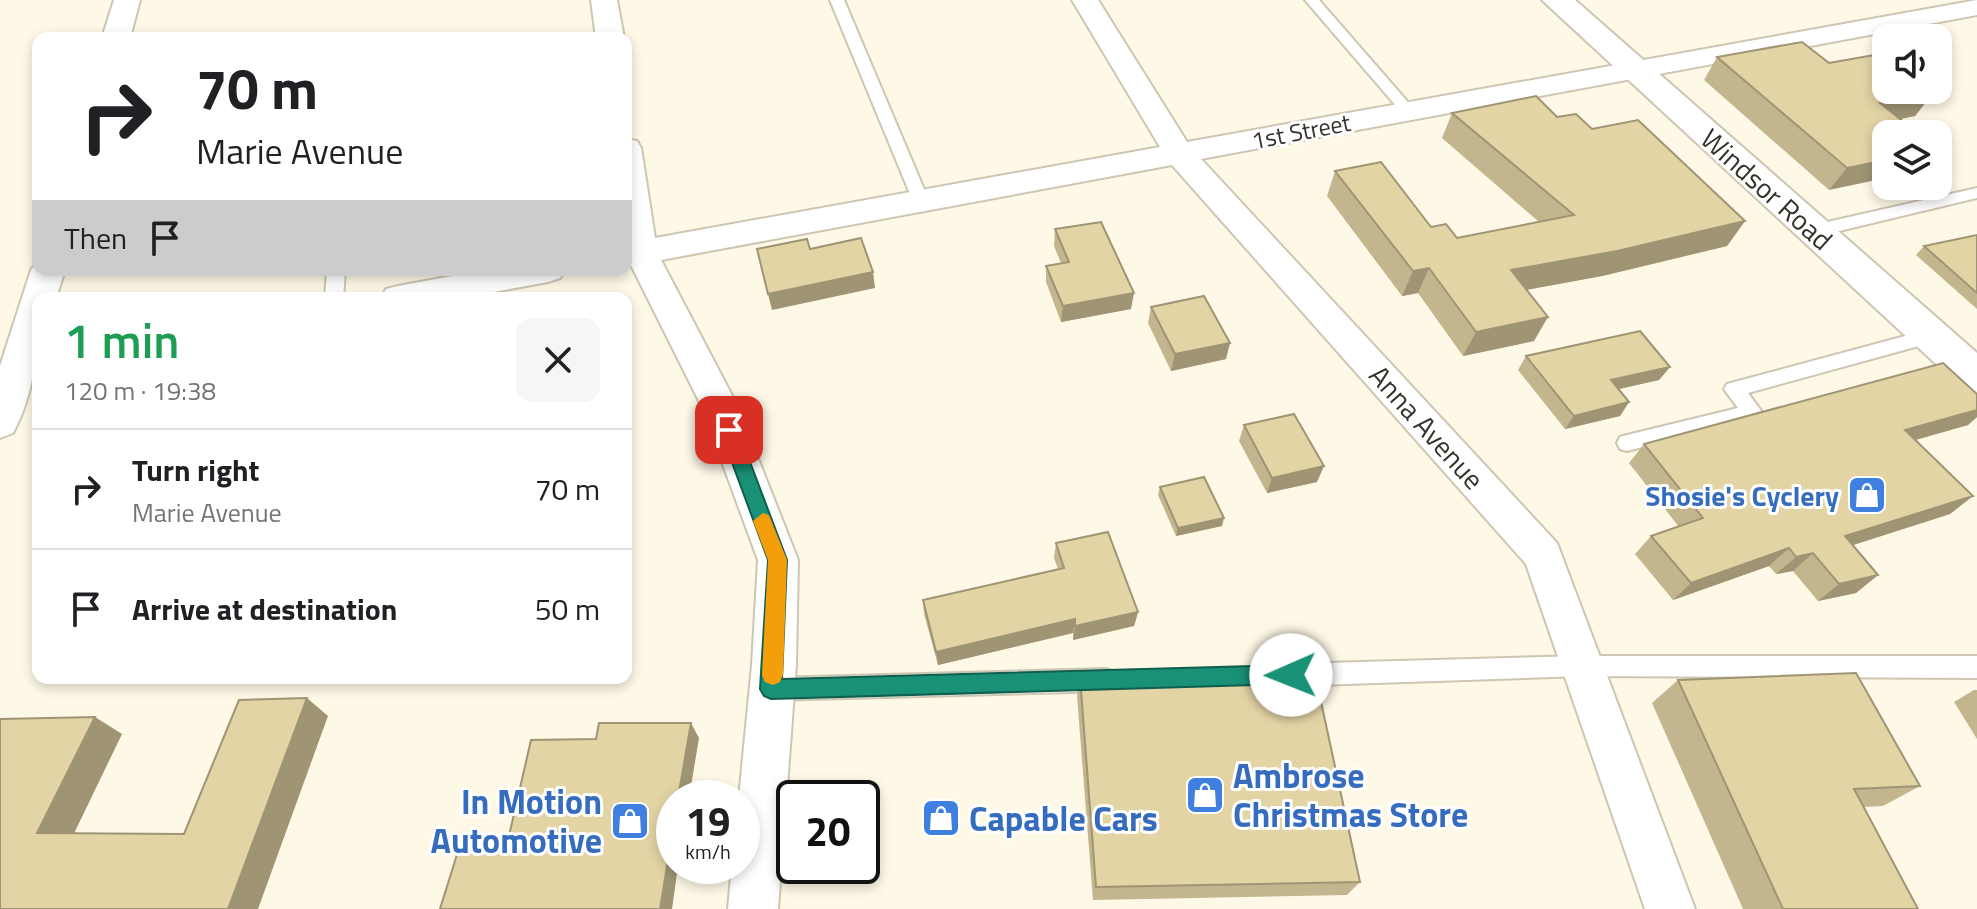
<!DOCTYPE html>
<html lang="en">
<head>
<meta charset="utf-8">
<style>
	:root { --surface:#fff; --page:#f6f6f6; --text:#202124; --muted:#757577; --line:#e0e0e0 }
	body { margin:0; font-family:"Titillium Web",sans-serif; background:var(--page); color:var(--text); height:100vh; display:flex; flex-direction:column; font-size:30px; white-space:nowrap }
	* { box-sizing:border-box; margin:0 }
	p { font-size:26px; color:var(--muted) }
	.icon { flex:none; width:44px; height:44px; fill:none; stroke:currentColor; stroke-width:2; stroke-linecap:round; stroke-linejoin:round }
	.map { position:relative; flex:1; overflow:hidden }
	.drawer { position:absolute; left:32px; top:292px; width:600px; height:392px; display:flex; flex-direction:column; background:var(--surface); border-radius:16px; box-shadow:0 4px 12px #0003 }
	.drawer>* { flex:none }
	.top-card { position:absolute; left:32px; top:32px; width:600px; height:244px; border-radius:16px; box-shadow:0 4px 12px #0003; background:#fff; color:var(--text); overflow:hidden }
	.buttons { position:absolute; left:1872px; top:24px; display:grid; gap:16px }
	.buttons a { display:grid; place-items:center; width:80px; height:80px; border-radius:16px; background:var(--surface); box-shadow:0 4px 12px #0003; font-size:40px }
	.speed { position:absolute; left:656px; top:780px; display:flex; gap:16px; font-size:40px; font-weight:700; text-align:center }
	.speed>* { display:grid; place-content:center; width:104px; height:104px; border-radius:50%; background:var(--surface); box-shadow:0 4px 12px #0003; line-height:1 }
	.speed small { font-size:20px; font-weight:400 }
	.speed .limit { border:4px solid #111; border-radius:12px; background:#fff; color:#111 }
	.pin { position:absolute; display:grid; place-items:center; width:68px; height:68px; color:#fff; margin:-34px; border-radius:16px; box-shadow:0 4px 12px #0006 }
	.me { position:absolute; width:88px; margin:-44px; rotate:269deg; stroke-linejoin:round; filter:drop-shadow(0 0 6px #0008) }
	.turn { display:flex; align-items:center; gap:28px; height:168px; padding:0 32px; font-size:36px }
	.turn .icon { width:104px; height:104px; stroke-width:2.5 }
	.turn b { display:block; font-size:56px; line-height:68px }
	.then { display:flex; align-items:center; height:76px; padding:0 32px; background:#0003; gap:16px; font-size:30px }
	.round { display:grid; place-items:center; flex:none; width:84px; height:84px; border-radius:16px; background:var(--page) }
	.summary { display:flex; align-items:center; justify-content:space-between; height:136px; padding:0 32px }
	h1 { font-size:48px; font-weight:600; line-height:60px; color:#1e9e55 }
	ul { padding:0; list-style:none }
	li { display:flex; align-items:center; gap:24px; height:120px; padding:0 32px; border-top:2px solid var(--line) }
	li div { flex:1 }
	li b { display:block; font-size:30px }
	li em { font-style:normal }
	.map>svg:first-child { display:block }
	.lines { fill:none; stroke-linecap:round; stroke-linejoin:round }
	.lane-casing { stroke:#cdc6b2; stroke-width:4 }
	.street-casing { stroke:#cdc6b2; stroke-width:4 }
	.secondary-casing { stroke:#cdc6b2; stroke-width:4 }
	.lane { fill:#fff; fill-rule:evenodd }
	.street { fill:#fff; fill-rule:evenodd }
	.secondary { fill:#fff; fill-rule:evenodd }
	.wall { fill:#c3b68e }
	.shaded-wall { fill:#9f9474 }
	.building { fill:#e3d4a5; stroke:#9f9474; stroke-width:2 }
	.route { fill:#199176; stroke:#105e4d; stroke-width:2 }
	.slow { fill:#f59e0b }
	.labels { text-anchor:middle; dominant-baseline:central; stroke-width:6; stroke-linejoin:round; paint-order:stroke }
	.far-street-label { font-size:24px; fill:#34322a; stroke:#fff }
	.street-label { font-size:28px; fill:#34322a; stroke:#fff }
	.shop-label { font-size:28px; font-weight:bold; fill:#366cbe; stroke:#fff; text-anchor:end }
	.near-shop-label { font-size:34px; font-weight:bold; fill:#366cbe; stroke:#fff; text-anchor:start }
</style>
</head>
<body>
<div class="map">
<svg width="1977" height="909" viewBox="0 0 1977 909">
	<rect width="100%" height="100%" fill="#fef8e7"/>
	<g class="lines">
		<defs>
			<g id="lane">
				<path d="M830 0H844L929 201 927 205H915L913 201Z"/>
				<path d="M1305 0H1319L1413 108V114H1403Z"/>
				<path d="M1977 188V198L1814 237 1806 231 1814 225Z"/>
				<path d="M327 270H345L343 298H325Z"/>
				<path d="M1931 329 1940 336 1937 341 1748 393 1762 412 1759 417 1627 451 1620 449 1617 443 1620 437 1627 435 1738 408 1724 389 1727 384Z"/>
				<path d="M1582 656H1977V678L1582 676 1287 686 1279 682 1275 675 1279 668 1287 664Z"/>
				<path d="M1107 669 1115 672 1119 680 1115 688 1107 691 771 700 763 697 759 689 763 681 771 678Z"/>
			</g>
			<g id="street">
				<path d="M114 0H140L130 38H102Z"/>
				<path d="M591 0H617L624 38H596Z"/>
				<path d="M1072 0H1098L1187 142 1977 0V15L1201 159 1557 543 1695 909H1645L1526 564 1172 165 661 260 737 405 798 560 796 665 778 909H728L732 866H742V798H739L752 665 758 560 701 405 631 265 626 266V139L637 141 641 148 655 238 1160 147Z"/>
				<path d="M38 261V270H65L56 298H38C38 345 36 391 13 433L0 438V366L31 270Z"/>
				<path d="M485 270H565L560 278 548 282 461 298H381L386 289 398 286Z"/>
			</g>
			<path id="secondary" d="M1542 0H1575L1977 353V393L1962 388Z"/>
		</defs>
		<use href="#lane" class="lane-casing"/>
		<use href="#street" class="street-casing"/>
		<use href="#secondary" class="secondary-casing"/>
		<use href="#lane" class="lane"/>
		<use href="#street" class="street"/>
		<use href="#secondary" class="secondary"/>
	</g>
	<g class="wall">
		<path d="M1717 57 1829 63 1933 93 1915 116 1900 119 1829 190 1704 80Z"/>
		<path d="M1452 113 1557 117 1592 129 1745 221 1727 246 1602 276 1526 290 1534 341 1463 356 1418 293 1402 296 1327 196 1335 171 1431 227 1457 238 1539 222 1442 138Z"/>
		<path d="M1055 229 1131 309 1061 322 1046 282V266L1061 263 1054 246Z"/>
		<path d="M1977 235V309L1916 255 1924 246Z"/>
		<path d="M1151 307 1226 359 1171 371 1148 323Z"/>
		<path d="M1526 356 1670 367 1659 380 1619 389 1629 402 1620 416 1565 429 1518 370Z"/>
		<path d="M1977 394V417L1968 425 1915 440 1973 496 1950 514 1853 545 1878 575 1856 593 1818 601 1793 571 1776 574 1769 566 1673 600 1635 554 1651 536 1679 527 1629 463 1644 444Z"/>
		<path d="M1244 425 1317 482 1267 493 1239 441Z"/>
		<path d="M1160 487 1222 526 1176 536 1158 495Z"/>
		<path d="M1056 543 1138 612 1134 626 1073 640V633L938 665 924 614 923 600 1058 569 1054 558Z"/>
		<path d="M1080 677 1360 882 1347 895 1093 900 1077 696Z"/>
		<path d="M1678 680 1920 786 1883 806 1863 807 1918 909H1743L1652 703Z"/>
		<path d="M1974 690H1977V739L1954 702Z"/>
	</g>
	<g class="shaded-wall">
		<path d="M1933 93 1915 116 1863 126 1880 103Z"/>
		<path d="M1886 160V178L1829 190 1847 168Z"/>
		<path d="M1745 221 1727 246 1602 276 1498 295 1511 270Z"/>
		<path d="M1429 268 1418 293 1402 296 1413 271Z"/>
		<path d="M873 272 875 288 772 310 768 294Z"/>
		<path d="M1134 293 1131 309 1061 322 1063 306Z"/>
		<path d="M1548 317 1534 341 1463 356 1476 332Z"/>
		<path d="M1230 343 1226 359 1171 371 1175 354Z"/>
		<path d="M1670 367 1659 380 1601 393 1611 380Z"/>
		<path d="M1629 402 1620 416 1565 429 1574 416Z"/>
		<path d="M1977 410V417L1968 425 1884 449 1905 430Z"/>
		<path d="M1324 466 1317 482 1267 493 1272 478Z"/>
		<path d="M1973 496 1950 514 1825 554 1845 536Z"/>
		<path d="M1224 518 1222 526 1176 536 1178 528Z"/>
		<path d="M1789 548 1769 566 1673 600 1691 583Z"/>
		<path d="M1813 553 1793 571 1776 574 1796 557Z"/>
		<path d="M1878 575 1856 593 1818 601 1839 584Z"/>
		<path d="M1138 612 1134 626 1073 640 1075 626Z"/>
		<path d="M1075 619 1073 633 938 665 936 652Z"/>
		<path d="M307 698 328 716 258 909H228Z"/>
		<path d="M95 717 122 734 67 848 37 833Z"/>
		<path d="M691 723 699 738 689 798H678Z"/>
		<path d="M674 823V866H678L672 909H660Z"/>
	</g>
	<g class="building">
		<path d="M1802 42 1829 63 1886 53V90H1929L1933 93 1880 103 1919 134H1886V160L1847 168 1717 57Z"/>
		<path d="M1536 96 1557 117 1576 114 1592 129 1638 120 1745 221 1617 251 1511 270 1548 317 1476 332 1429 268 1413 271 1335 171 1381 162 1431 227 1446 224 1457 238 1574 215 1452 113Z"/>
		<path d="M1101 222 1134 293 1063 306 1046 266 1069 262 1055 229Z"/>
		<path d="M1977 235V293L1924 246Z"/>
		<path d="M861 238 873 272 768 294 757 249 807 239 810 249Z"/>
		<path d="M1204 296 1230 343 1175 354 1151 307Z"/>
		<path d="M1640 331 1670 367 1611 380 1629 402 1574 416 1526 356Z"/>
		<path d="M1943 363 1977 394V410L1905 430 1973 496 1845 536 1878 575 1839 584 1813 553 1796 557 1789 548 1691 583 1651 536 1703 518 1644 444Z"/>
		<path d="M1294 414 1324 466 1272 478 1244 425Z"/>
		<path d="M1204 477 1224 518 1178 528 1160 487Z"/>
		<path d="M1108 532 1138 612 1075 626V619L936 652 923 600 1064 568 1056 543Z"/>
		<path d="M1856 673 1920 786 1854 789 1918 909H1783L1678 680Z"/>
		<path d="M1315 674 1360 882 1096 887 1080 677Z"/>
		<path d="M307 698 228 909H0V719L95 717 37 833 184 834 239 700Z"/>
		<path d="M599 723H691L678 798H674V823L660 909H440L459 848 506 849 531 740 596 739Z"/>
	</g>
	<path class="route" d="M729 423 738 430 787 560 782 679 1291 665 1298 668 1301 675 1298 681 1291 684 771 699 764 696 760 689 768 560 720 430Z"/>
	<path class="slow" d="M763 513 769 515 787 560 783 675 780 682 773 685 765 682 762 675 768 560 753 521Z"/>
	<defs>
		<symbol id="shop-square" viewBox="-11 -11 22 22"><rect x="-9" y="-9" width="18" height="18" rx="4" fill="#3f7fe0" stroke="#fff"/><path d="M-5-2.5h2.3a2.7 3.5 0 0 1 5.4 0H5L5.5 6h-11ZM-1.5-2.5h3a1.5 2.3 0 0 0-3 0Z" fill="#fff"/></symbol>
	</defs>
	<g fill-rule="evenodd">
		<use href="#shop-square" x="1845" y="473" width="44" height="44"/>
		<use href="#shop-square" x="1183" y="773" width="44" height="44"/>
		<use href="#shop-square" x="919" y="796" width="44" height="44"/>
		<use href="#shop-square" x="608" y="799" width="44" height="44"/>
	</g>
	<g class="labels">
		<g class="far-street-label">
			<text transform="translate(1301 131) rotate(-11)">1st Street</text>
		</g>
		<g class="street-label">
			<text transform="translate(1767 189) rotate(42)">Windsor Road</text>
			<text transform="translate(1427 427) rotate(48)">Anna Avenue</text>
		</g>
		<g class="shop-label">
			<text x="1839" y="495">Shosie's Cyclery</text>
		</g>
		<g class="near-shop-label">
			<text x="1233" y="775">Ambrose<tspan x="1233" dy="39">Christmas Store</tspan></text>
			<text x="602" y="801" text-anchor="end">In Motion<tspan x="602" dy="39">Automotive</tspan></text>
			<text x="969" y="818">Capable Cars</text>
		</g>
	</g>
</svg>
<div class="buttons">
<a><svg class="icon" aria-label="sound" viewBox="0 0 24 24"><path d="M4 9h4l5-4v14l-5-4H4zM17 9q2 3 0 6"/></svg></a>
<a><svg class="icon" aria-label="layers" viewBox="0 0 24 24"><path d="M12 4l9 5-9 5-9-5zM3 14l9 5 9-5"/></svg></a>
</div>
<div class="speed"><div>19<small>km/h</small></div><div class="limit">20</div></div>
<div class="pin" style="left:729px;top:430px;background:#d93025"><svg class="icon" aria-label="arrive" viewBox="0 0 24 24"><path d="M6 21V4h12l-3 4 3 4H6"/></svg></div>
<svg class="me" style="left:1291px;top:675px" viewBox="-20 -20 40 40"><circle r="19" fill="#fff"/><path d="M0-13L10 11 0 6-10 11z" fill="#199176"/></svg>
<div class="top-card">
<div class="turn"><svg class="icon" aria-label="right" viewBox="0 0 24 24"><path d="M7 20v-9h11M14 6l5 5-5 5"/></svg><div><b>70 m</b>Marie Avenue</div></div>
<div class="then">Then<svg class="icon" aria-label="arrive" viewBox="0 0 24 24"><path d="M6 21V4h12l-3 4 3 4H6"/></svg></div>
</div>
<section class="drawer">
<div class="summary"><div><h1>1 min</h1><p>120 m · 19:38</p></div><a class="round"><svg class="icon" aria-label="close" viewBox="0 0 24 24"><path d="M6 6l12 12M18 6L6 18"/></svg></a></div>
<ul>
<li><svg class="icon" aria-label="right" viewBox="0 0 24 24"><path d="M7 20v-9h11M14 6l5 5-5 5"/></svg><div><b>Turn right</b><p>Marie Avenue</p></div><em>70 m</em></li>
<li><svg class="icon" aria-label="arrive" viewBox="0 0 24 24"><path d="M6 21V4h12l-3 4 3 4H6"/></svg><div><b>Arrive at destination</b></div><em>50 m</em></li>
</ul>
</section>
</div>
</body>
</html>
